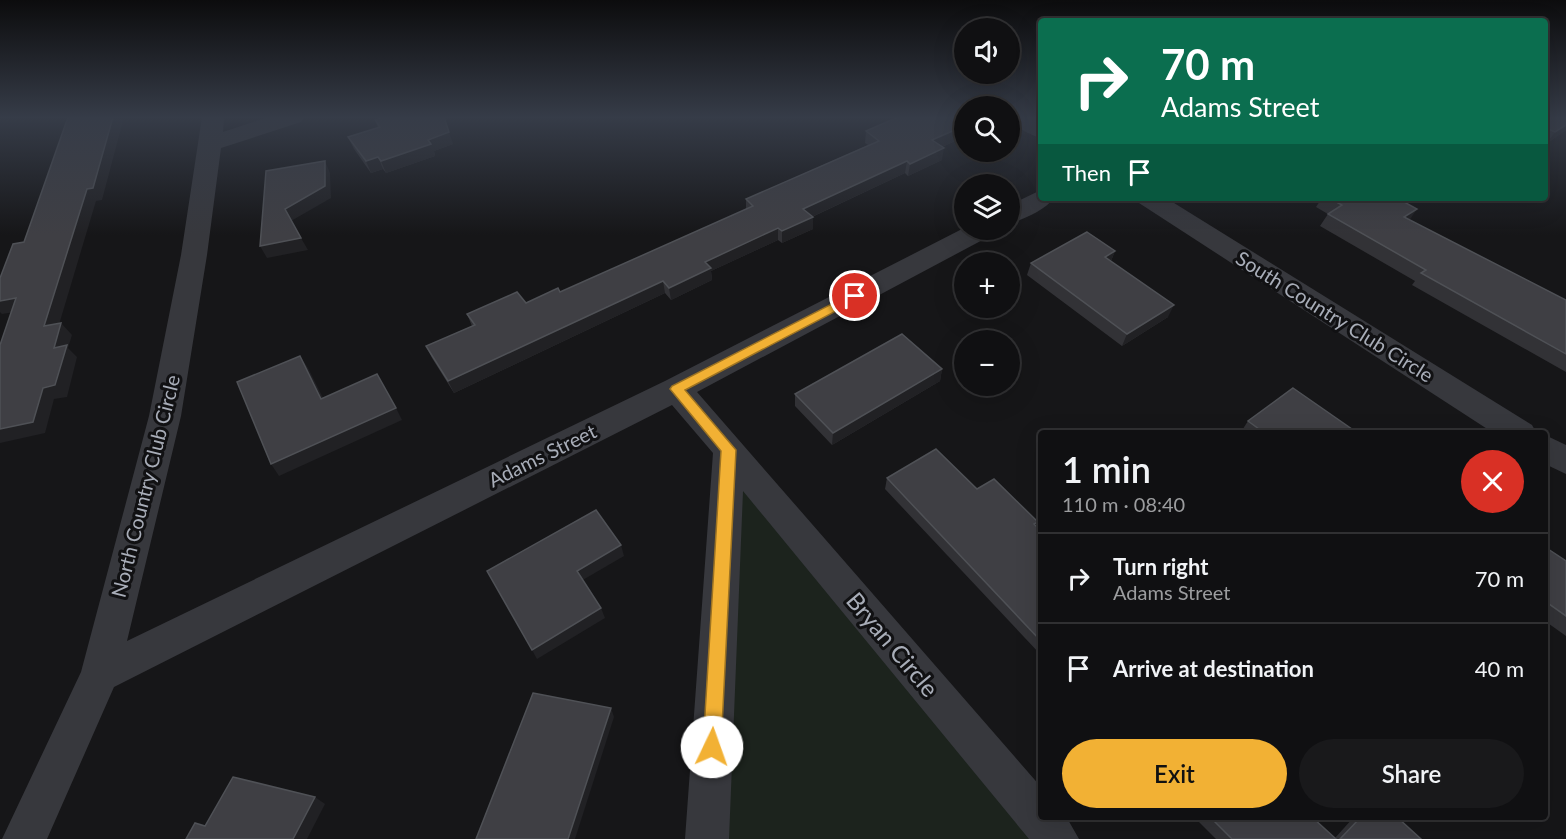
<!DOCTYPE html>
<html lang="en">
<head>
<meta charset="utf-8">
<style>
	:root { --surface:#101012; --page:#19191b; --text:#f1f3f6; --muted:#9c9d9f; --line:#303032; --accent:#f2b134 }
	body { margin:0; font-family:Lato,sans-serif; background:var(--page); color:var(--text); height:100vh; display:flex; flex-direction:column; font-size:22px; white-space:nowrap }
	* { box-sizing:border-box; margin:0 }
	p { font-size:20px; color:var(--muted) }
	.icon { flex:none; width:33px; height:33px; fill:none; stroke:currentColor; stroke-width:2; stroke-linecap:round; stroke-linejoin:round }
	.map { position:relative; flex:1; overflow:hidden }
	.sheet { position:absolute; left:1038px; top:430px; width:510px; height:390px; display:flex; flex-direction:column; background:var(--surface); border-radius:6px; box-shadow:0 6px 24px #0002,0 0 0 2px var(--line) }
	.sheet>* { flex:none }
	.guide { position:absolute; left:1038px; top:18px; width:510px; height:183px; border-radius:6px; box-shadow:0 6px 24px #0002,0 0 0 2px var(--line); background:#0b6e4f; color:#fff; overflow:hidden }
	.controls { position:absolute; left:954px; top:18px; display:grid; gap:12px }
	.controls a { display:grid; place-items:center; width:66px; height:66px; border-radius:50%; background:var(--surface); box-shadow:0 6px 24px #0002,0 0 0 2px var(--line); font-size:30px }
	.pin { position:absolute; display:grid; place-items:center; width:51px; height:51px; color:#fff; margin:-26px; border:3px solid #fff; border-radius:50%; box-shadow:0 2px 6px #0007 }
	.me { position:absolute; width:66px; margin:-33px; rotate:3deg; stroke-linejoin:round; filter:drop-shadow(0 0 4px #0008) }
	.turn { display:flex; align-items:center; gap:21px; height:126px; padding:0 24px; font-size:27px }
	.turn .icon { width:78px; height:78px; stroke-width:2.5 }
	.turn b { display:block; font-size:42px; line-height:51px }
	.then { display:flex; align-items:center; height:57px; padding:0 24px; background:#0003; gap:12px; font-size:22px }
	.round { display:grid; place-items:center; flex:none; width:63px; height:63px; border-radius:32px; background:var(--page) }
	.summary { display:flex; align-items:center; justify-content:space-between; height:102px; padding:0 24px }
	h1 { font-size:36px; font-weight:600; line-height:45px }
	.action { display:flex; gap:12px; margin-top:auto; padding:12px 24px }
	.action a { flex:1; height:69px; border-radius:36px; background:var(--accent); color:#111; font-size:24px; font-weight:600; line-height:69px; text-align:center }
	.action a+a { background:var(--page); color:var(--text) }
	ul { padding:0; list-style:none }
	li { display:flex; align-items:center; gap:18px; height:90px; padding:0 24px; border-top:2px solid var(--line) }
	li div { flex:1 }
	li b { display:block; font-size:22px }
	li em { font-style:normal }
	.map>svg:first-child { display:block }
	.green { fill:#1c231d }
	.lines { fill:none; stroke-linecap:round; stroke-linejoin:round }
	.minor { fill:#37383d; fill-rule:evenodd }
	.wall { fill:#323236 }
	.shaded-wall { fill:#212124 }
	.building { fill:#3f3f44; stroke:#4f5156; stroke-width:1.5 }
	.route { fill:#f2b134; stroke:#9d7322; stroke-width:1.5 }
	.labels { text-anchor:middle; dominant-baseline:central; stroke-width:6; stroke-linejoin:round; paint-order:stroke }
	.street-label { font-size:20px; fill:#a8adb8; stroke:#111113 }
	.near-street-label { font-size:24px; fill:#a8adb8; stroke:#111113 }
</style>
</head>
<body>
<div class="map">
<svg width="1566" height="839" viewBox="0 0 1566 839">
	<rect width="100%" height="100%" fill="#161618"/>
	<path class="green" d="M729 450 1057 839H707Z"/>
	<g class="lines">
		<g class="minor">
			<path d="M202 117H224L223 132 268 117H304L301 122 221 148 207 255 181 416 127 641 665 381 964 228 994 230 990 236 697 392 1041 787V818H1067L1079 839H1029L743 491 729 839H685L713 453 672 405 114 687 47 839H2L81 672 149 416 181 255Z"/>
			<path d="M1010 117H1035L1041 121V138C1030 135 1014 127 1010 117Z"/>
			<path d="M1041 190V198H1054C1045 210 1023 220 1010 223V205Z"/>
			<path d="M1135 198H1166L1532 425 1537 434H1495L1139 203Z"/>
			<path d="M1545 435 1566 445V474L1545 464Z"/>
		</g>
	</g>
	<g class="wall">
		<path d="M1545 117H1566V130L1546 144Z"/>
		<path d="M375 120 453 144 434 151 435 156 386 173 383 169 371 173 354 149 348 137 378 128Z"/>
		<path d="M964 123V137L942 147V160L908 176 905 173 812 217 813 229 782 243 778 240 711 271 712 280 671 300 665 293 454 393 432 358 426 346 472 326 467 314 526 303 560 292 746 209V199L868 145 865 143 866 131Z"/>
		<path d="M1322 198H1397L1409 220 1566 300V372L1412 285 1415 281 1320 226 1328 214 1316 207Z"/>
		<path d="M1115 251 1111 261 1168 317 1122 346 1027 275 1031 263Z"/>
		<path d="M942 369 940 381 832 445 795 406V394Z"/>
		<path d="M1248 421 1359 434H1242L1241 432Z"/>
		<path d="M887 478 977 489 1036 526 1041 531V655L885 489Z"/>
		<path d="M1545 547 1566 561V636L1545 621Z"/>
		<path d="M1195 818H1313L1335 838 1353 818H1398L1421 839H1216Z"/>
	</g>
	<g class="shaded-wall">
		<path d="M113 117H124L102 200 96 201 55 338 44 326 87 189Z"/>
		<path d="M1566 125V130L1546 144 1555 132Z"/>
		<path d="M964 126V137L930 152 932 140Z"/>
		<path d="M449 132 453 144 434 151 435 156 386 173 381 161 428 140Z"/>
		<path d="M944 148 942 160 908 176 910 164Z"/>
		<path d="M378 157 383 169 371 173 366 161Z"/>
		<path d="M325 161 330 173 331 198 291 221 285 209Z"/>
		<path d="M907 161 905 173 803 221V209Z"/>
		<path d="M1417 209 1409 221 1404 217Z"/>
		<path d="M813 217V229L782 243V231Z"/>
		<path d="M778 228V240L711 271 712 280 671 300 669 288 705 262Z"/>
		<path d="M301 238 308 250 267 258 260 246Z"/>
		<path d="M1115 251 1110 263 1105 257Z"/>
		<path d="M663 281 665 293 454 393 448 381Z"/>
		<path d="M16 298 27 310 2 314 0 312V301Z"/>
		<path d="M1174 305 1168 317 1122 346 1127 334Z"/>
		<path d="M61 323 72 335 68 348 77 357 67 397 54 399 45 433 0 443V429L54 348Z"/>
		<path d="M300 356 308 368 329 410 321 399Z"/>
		<path d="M942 369 940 381 832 445 833 433Z"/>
		<path d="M396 408 402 420 279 476 271 464Z"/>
		<path d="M621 545 624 556 581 581 577 571Z"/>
		<path d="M601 608 605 618 537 659 532 650Z"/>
		<path d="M611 708 614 717 575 839H568Z"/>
		<path d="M315 797 325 804 307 839H293Z"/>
	</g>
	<g class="building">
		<path d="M68 117H113L93 188 87 189 44 326 61 323 54 348 67 345 55 385 43 388 33 422 0 429V345L16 298 0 301V278L13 244 24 242Z"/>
		<path d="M384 117H444L449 132 428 140 431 144 381 161 378 157 366 161 348 137 380 127 375 120Z"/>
		<path d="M898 117H955L964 123V126L932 140 944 148 910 164 907 161 803 209 813 217 782 231 778 228 705 262 711 268 669 288 663 281 448 381 426 346 475 325 467 314 517 292 526 303 558 288 560 292 753 206 746 199 879 141 866 131Z"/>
		<path d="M1545 117H1566V125L1555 132 1545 128Z"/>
		<path d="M325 161V186L285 209 301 238 260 246 266 171Z"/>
		<path d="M1329 198H1397L1417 209 1404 217 1566 300V354L1421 273 1426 270 1328 214 1342 205Z"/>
		<path d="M1087 232 1115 251 1105 257 1174 305 1127 334 1031 263Z"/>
		<path d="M902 334 942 369 833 433 795 394Z"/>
		<path d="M300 356 321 399 377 374 396 408 271 464 237 382Z"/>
		<path d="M1293 388 1359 434H1266L1248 421Z"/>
		<path d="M936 449 977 489 994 479 1038 522 1034 524 1041 531V641L887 478Z"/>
		<path d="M596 510 621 545 577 571 601 608 532 650 487 571Z"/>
		<path d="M1545 547 1566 561V616L1545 601Z"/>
		<path d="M533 693 611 708 568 839H476Z"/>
		<path d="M233 777 315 797 293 839H186L195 823 205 826Z"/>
		<path d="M1211 818H1313L1336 839H1232Z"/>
		<path d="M1360 818H1398L1421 839H1340Z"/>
	</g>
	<linearGradient id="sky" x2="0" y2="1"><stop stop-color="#0c0c0d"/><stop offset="0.5" stop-color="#363c48"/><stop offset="1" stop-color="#363c48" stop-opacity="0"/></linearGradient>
	<rect width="1566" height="235" fill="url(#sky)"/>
	<path class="route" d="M855 292 861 296 859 299 685 390 736 450 721 747 718 754 712 756 706 754 703 747 721 451 670 389 672 386Z"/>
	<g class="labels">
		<g class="street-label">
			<text transform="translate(1335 316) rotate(32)">South Country Club Circle</text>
			<text transform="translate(542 455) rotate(-26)">Adams Street</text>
			<text transform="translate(145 486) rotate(-76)">North Country Club Circle</text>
		</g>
		<g class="near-street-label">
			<text transform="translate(893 644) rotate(50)">Bryan Circle</text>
		</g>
	</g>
</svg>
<div class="controls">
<a><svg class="icon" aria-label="sound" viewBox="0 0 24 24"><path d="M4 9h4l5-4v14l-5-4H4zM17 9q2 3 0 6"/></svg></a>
<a><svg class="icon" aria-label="search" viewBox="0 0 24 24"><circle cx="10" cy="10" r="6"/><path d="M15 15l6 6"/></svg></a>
<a><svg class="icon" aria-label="layers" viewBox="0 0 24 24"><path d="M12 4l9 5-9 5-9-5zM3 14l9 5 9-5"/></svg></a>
<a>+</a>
<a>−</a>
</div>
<div class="pin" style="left:855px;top:296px;background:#d93025"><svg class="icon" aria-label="arrive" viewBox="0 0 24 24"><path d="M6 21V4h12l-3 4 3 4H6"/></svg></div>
<svg class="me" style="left:712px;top:747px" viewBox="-20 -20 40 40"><circle r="19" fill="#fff"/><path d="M0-13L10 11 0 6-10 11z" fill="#f2b134"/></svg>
<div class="guide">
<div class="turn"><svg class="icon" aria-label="right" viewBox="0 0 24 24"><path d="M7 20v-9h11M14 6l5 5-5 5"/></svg><div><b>70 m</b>Adams Street</div></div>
<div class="then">Then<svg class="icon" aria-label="arrive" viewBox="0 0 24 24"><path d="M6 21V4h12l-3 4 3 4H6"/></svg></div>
</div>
<section class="sheet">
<div class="summary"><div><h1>1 min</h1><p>110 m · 08:40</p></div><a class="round" style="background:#d93025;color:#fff"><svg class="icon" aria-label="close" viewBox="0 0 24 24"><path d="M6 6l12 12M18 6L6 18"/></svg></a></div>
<ul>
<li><svg class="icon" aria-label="right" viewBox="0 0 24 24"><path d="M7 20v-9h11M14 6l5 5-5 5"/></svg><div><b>Turn right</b><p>Adams Street</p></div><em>70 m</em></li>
<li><svg class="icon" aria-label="arrive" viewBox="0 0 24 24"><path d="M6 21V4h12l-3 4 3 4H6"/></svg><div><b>Arrive at destination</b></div><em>40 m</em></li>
</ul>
<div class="action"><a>Exit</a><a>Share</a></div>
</section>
</div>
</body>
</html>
